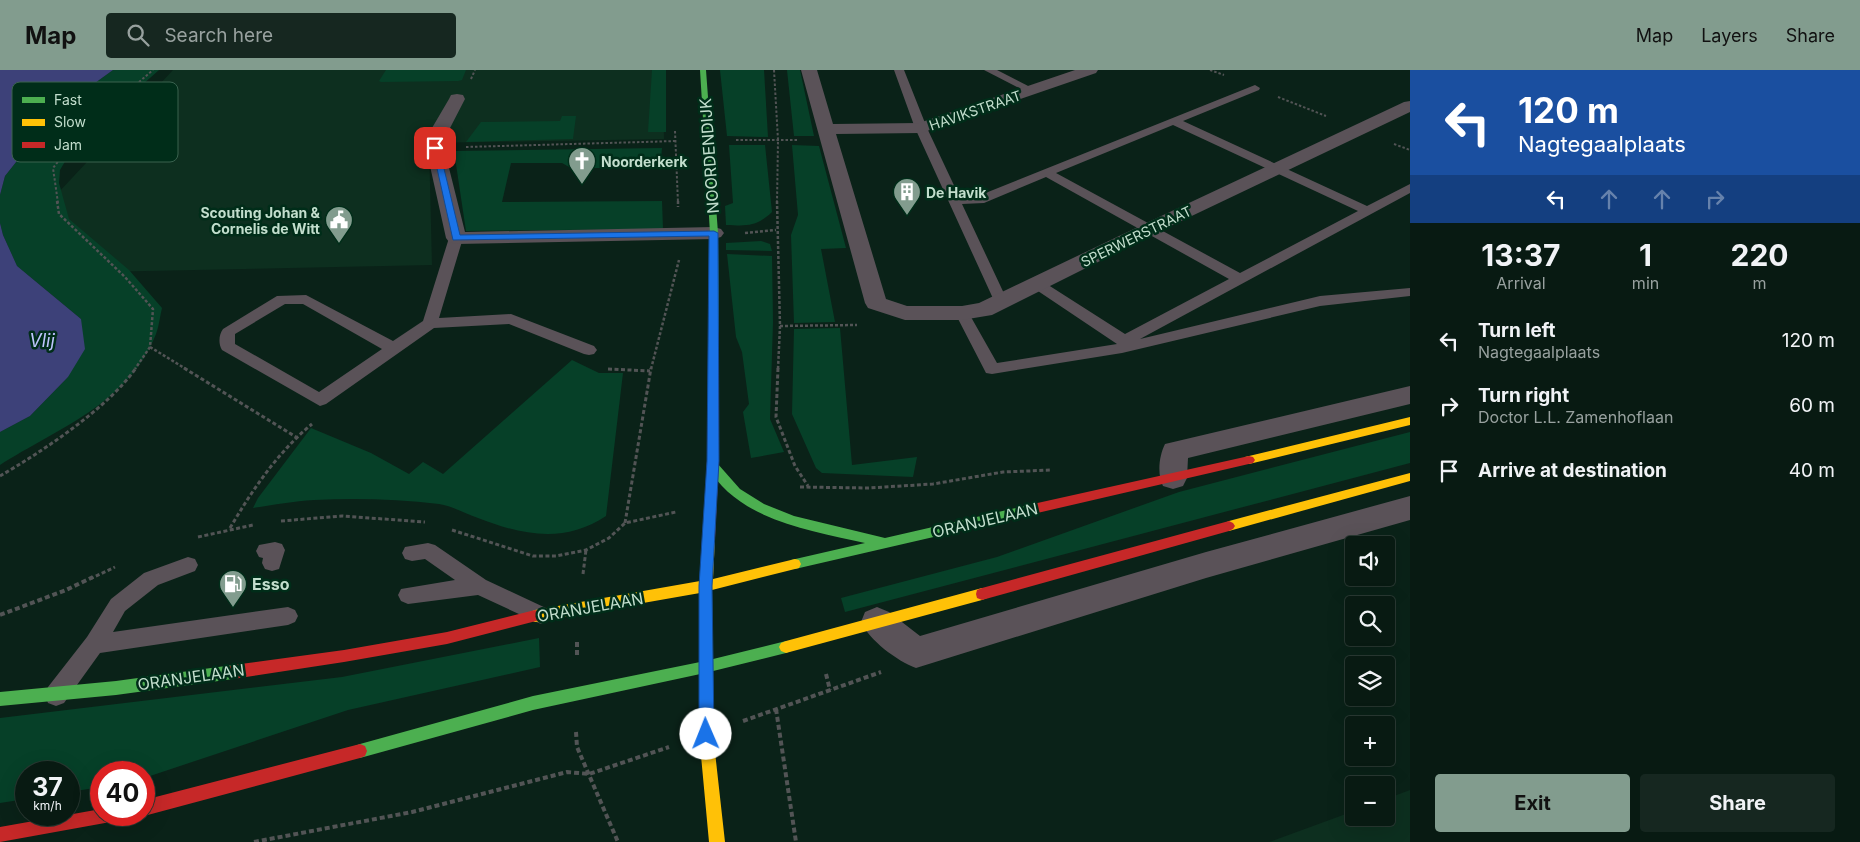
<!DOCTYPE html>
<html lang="en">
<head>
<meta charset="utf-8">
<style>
	:root { --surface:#081a12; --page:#162720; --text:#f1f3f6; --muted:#98a19f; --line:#293832; --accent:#829c8e }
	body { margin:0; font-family:Inter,sans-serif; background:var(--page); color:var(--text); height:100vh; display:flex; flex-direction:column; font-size:19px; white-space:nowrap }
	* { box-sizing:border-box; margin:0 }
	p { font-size:16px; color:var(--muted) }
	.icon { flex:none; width:28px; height:28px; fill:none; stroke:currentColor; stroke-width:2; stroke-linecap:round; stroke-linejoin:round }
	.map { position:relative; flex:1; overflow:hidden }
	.sheet { display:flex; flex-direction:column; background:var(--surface); width:450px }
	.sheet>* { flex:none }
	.guide { background:#1a4fa0; color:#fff; overflow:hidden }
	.fabs { position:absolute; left:1345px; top:466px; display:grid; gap:10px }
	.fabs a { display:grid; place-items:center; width:50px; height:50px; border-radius:5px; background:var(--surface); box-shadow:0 5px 20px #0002,0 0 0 1px var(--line); font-size:25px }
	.speed { position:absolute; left:15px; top:691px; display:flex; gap:10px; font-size:25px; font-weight:700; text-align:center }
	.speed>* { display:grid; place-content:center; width:65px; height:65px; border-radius:50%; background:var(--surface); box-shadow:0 5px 20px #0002,0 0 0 1px var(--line); line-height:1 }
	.speed small { font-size:12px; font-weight:400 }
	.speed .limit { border:8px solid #d22; background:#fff; color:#111 }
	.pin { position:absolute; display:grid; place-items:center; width:42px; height:42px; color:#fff; margin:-21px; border-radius:10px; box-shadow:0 2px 8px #0006 }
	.me { position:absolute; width:55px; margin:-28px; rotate:359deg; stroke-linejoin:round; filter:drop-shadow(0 0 4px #0008) }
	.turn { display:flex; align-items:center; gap:18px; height:105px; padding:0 25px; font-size:22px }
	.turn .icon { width:65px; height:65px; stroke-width:2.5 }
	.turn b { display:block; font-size:35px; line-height:42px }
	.lanes { display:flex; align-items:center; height:48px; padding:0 25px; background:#0003; justify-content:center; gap:25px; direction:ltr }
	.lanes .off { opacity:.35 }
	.eta { display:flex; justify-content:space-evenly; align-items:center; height:85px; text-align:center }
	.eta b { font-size:30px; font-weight:700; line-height:35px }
	.button { display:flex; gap:10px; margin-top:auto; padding:10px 25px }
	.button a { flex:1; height:58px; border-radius:5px; background:var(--accent); color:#111; font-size:20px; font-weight:700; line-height:58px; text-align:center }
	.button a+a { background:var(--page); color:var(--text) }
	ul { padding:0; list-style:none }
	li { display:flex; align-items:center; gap:15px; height:65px; padding:0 25px }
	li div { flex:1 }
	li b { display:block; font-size:19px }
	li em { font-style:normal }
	header { display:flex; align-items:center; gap:30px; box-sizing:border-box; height:70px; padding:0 25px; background:var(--accent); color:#111 }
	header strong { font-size:24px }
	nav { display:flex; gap:28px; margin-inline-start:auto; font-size:18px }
	.search { width:350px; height:45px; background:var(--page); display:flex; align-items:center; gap:12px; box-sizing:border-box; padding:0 18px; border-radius:5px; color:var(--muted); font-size:19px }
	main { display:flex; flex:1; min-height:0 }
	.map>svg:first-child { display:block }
	.built { fill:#0d2f1f }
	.green { fill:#064028 }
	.water { fill:#3d4179 }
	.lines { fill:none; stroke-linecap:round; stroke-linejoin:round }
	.path-far3 { stroke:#525455; stroke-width:2; stroke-dasharray:2.5 2; stroke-linecap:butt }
	.path-far2 { stroke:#525455; stroke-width:2.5; stroke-dasharray:3 2; stroke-linecap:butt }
	.path-far1 { stroke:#525455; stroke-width:3; stroke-dasharray:4 2.5; stroke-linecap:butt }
	.path { stroke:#525455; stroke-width:4; stroke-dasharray:5 3; stroke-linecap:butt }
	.lane { fill:#5a5258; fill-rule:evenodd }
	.street { fill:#5a5258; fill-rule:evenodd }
	.fast { fill:#4caf50; fill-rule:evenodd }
	.slow { fill:#ffc107; fill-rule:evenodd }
	.jam { fill:#c62828; fill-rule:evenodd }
	.route { fill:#1a73e8; stroke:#114b97 }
	.labels { text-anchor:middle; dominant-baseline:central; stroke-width:5; stroke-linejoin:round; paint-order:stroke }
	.far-street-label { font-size:14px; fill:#c2decd; stroke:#002d19 }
	.far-poi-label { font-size:14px; font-weight:bold; fill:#c2decd; stroke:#002d19; text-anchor:start }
	.street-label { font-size:16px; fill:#c2decd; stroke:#002d19 }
	.poi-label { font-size:16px; font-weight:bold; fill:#c2decd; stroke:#002d19; text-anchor:start }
	.water-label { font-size:18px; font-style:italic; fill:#bfc5fe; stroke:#002d19 }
	.key { fill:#002d19; stroke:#3a624f; stroke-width:1 }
	.key-label { font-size:14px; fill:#c2decd }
</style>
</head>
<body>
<header>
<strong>Map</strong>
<div class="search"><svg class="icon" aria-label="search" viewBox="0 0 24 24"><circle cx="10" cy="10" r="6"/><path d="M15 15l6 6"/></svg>Search here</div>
<nav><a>Map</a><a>Layers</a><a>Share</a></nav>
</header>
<main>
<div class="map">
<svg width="1410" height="772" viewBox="0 0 1410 772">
	<rect width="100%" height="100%" fill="#0a2218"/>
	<g class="built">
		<path d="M173 0H663L664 69 429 73 432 195 0 204V185Z"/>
		<path d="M1410 720V772H1269L1354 741V748H1386V729Z"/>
	</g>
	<g class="green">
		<path d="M113 0H159L91 60 67 88 60 100 59 113 69 149 129 200 162 238C160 246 159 256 156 264 128 334 58 358 0 395V362L30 346 68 307 81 249 17 196 3 165 0 153V125L5 106 28 77 77 26Z"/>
		<path d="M386 0H466L462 10 458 11 381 12 379 11Z"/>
		<path d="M652 0H666V62H648Z"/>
		<path d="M720 0H764L768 67 727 66Z"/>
		<path d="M787 0H800L814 66H794Z"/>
		<path d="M562 46H576L573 69 466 72 481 52 560 51Z"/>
		<path d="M729 75H765L772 142C756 157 747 156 726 155L725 136 733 133Z"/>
		<path d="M792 75 819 76 846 178 821 179 835 252 794 253 791 165 798 145Z"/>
		<path d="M662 78 660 98H571L562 93H511L502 132 662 131 663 159 466 161 454 81Z"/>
		<path d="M761 171 770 174 772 181 726 180V173Z"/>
		<path d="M727 184 772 186 773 252 770 349 784 382 751 388 743 342 749 334 742 282 736 267Z"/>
		<path d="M840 258 852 395 917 387 913 407 822 403 816 398 792 344 794 259Z"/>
		<path d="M572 290 599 303H623L606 446C564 474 522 465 478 448 466 444 452 436 439 434 398 429 355 428 314 430 294 431 273 435 253 438L258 428 311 358 371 383 409 404 423 392 443 404Z"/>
		<path d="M1410 362V393L845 542 841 528 997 487 1179 422Z"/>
		<path d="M539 568 540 597 348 640 144 708V702H101V717L69 722V702H26V729L0 733V648L342 607Z"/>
	</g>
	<g class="water">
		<path d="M0 0H113L77 26 28 77 5 106 0 125Z"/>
		<path d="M0 153 3 165 17 196 81 249 85 279 68 307 30 346 0 362Z"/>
	</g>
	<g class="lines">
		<g class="path-far3">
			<path d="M774 0 778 70 777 133"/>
			<path d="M1210 0 1224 5"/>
			<path d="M471 9 475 0"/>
			<path d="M1278 27 1326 46"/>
			<path d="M675 61 678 133"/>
			<path d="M736 70H799"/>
			<path d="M1394 74 1410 80"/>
			<path d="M466 77 677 71"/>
			<path d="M58 133 53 98 83 60 153 0"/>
		</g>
		<g class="path-far2">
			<path d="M57 131 59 144 125 207 153 239 150 277 135 299"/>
			<path d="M678 131V137"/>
			<path d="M777 131 780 256 778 299"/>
			<path d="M745 163 776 160"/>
			<path d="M780 256 857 255"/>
			<path d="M150 277 186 299"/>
			<path d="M651 299 679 190"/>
		</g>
		<g class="path-far1">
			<path d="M184 298 296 367"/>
			<path d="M778 298 776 347 795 396 808 416"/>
			<path d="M608 299 650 301"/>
			<path d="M0 406C43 381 108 338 136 298"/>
			<path d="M800 417 868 418 933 414 1003 402 1052 400"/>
			<path d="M281 451 342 446 425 452"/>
			<path d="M625 453 651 298"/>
			<path d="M230 458C253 419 277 383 312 354"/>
			<path d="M452 460 533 486H556L586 480 609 468 625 453 676 442"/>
			<path d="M198 467 253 455"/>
			<path d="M583 504 586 480"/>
			<path d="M90 509 115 497"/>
		</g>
		<g class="path">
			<path d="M0 545 66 520 93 507"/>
			<path d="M577 572V586"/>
			<path d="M826 604 830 620"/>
			<path d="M776 639 796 772"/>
			<path d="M743 651 881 602"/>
			<path d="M576 662 577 677 618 772"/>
			<path d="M254 772 412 742 567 702 589 704 669 677"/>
		</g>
		<g class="lane">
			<path d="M894 0H904L927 58 959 126H978L1255 15 1260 18 1259 20 1183 51 1367 136 1410 114V123L1140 269 1320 226 1410 218V226L1320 236 1122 283 992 304 986 303 955 243 957 240H967L997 293 1117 274 1032 217 1030 214 1032 211H1042L1125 264 1229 209 1046 107 984 133 962 134 1008 232 1006 235H996L915 58ZM1173 55 1358 141 1240 203 1056 103Z"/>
			<path d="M984 0H997L1036 20 1031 23 1027 22Z"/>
			<path d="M456 164 463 168 439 248 511 244 594 276 597 280 594 284 589 285 584 284 509 254 434 258 326 334 320 336 222 280C218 274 219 264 223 259L277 226 306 225 393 271 423 251 449 168ZM285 234H303L382 279 319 322 235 274V264Z"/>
			<path d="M275 472 282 474 285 480 279 499 272 501 265 499 262 493 263 488 259 487 256 481 259 475Z"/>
			<path d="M428 473 435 475 486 510 548 539 551 545 548 551 541 554 534 551 478 525 408 534 401 531 398 525 401 519 455 510 425 489 412 491 405 489 402 483 405 477Z"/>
			<path d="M188 487 195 489 198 495 195 501 158 515 125 541 113 562 288 537 295 540 298 546 295 552 288 555 100 583 64 633 56 636 48 633 45 625 48 617 87 567 111 529 144 503Z"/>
		</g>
		<g class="street">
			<path d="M801 0H817L833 54 919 53 1075 0H1098L1096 3 921 63 836 64 886 229 907 236H962L979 233 1142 155 1404 32 1410 31V42L1156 163 992 245 962 250H905L868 238 865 233Z"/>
			<path d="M457 24 463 25 465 29 450 58 444 78 465 162 714 157 721 159 724 163 721 167 714 169 456 174 449 172 446 168 426 78 432 58 449 29 451 25Z"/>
			<path d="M1410 316V334L1188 388 1187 408 1183 416 1173 419 1163 416C1157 404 1159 386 1165 374Z"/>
			<path d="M1410 426V450L1206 508 916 598C897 591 869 570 861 552L865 542 877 537 889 542 920 566 1206 482Z"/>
		</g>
		<g class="fast">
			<path d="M700 0H706L718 163 719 263 714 266 709 263 710 163Z"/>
			<path d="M713 392 717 393 740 419 764 434 794 446 885 468 1033 434 1037 436 1039 439 1037 442 1033 444 795 499 791 498 789 494 791 490 865 473C809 460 739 451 707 396L709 393Z"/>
			<path d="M786 571 791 573 793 577 791 581 786 583 705 603 533 640 360 688 355 686 353 681 355 676 360 674 533 626 705 591Z"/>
			<path d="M233 595 238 597 240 602 238 607 233 609 116 625 0 636V622L116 611Z"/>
		</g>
		<g class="slow">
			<path d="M1410 347V355L1249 394 1245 393 1243 390 1245 387 1249 386Z"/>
			<path d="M1410 403V411L1229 461 1225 459 1223 456 1225 453 1229 451Z"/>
			<path d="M709 463 713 464 715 468 713 509 795 489 799 490 801 494 799 498 795 499 712 520 713 664 725 772H709L699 664 700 523 535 552 530 550 528 546 530 542 535 540 700 511 703 468 705 464Z"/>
			<path d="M982 518 987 520 988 524 987 528 982 530 786 583 781 581 779 577 781 573 786 571Z"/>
		</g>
		<g class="jam">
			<path d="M714 260 719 263V391L715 468 713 472 709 473 705 472 703 468 707 391 709 263Z"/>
			<path d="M1249 386 1253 387 1255 390 1253 393 1033 444 1029 442 1027 439 1029 436 1033 434Z"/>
			<path d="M1229 451 1233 453 1235 456 1233 459 1229 461 982 530 977 528 976 524 977 520 982 518Z"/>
			<path d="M535 540 540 542 542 546 540 550 447 574 344 592 233 609 228 607 226 602 228 597 233 595 344 580 447 562Z"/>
			<path d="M360 674 365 676 367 681 365 686 360 688 144 746 142 745H144V730Z"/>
			<path d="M101 739V745H118L116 751 0 772V757Z"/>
		</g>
	</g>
	<path class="route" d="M432 76 439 78 460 165 714 161 718 163 719 391 712 516 714 664 712 669 706 671 701 669 699 664V516L707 391 709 166 453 170Z"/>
	<defs>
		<symbol id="church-pin" viewBox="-11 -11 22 30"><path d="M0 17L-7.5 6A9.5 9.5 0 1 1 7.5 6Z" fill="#829c8e" stroke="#002d19"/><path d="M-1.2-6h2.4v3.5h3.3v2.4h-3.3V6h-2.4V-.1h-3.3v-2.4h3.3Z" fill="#fff"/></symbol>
		<symbol id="building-pin" viewBox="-11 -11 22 30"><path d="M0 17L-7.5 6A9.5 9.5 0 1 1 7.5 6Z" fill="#829c8e" stroke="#002d19"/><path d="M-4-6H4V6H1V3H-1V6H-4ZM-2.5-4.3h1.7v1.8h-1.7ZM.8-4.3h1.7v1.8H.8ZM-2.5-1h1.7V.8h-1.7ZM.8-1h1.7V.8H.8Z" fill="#fff"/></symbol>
		<symbol id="civic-pin" viewBox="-11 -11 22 30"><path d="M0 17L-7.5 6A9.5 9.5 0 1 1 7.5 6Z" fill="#829c8e" stroke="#002d19"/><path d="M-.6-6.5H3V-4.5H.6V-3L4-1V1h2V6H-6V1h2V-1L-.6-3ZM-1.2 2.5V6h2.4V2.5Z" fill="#fff"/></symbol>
		<symbol id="fuel-pin" viewBox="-11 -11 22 30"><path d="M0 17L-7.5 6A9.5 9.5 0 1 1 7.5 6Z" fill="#829c8e" stroke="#002d19"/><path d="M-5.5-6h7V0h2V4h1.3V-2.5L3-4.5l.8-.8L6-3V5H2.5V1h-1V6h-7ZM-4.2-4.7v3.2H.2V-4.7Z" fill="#fff"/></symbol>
	</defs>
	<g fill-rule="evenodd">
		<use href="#church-pin" x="566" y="75" width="32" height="43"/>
		<use href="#building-pin" x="891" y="106" width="32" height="43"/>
		<use href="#civic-pin" x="323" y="134" width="32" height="43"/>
		<use href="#fuel-pin" x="217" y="498" width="32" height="43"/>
	</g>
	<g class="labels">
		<g class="far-street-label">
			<text transform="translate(975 40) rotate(-19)">HAVIKSTRAAT</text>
			<text transform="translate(1136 166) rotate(-26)">SPERWERSTRAAT</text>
		</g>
		<g class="far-poi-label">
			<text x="601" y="91">Noorderkerk</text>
			<text x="926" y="122">De Havik</text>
			<text x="320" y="142" text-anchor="end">Scouting Johan &amp;<tspan x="320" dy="16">Cornelis de Witt</tspan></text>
		</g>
		<g class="street-label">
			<text transform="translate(709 86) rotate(-94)">NOORDENDIJK</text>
			<text transform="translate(985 450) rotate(-13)">ORANJELAAN</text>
			<text transform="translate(590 537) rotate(-10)">ORANJELAAN</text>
			<text transform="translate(191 607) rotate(-8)">ORANJELAAN</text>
		</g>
		<g class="poi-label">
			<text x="252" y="514">Esso</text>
		</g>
		<g class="water-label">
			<text x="42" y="270">Vlij</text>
		</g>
	</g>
	<rect x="12" y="12" width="166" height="80" rx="8" class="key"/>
	<rect x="22" y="27" width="23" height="6" fill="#4caf50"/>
	<rect x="22" y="49" width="23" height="7" fill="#ffc107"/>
	<rect x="22" y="72" width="23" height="6" fill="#c62828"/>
	<g class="key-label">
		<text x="54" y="35">Fast</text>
		<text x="54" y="57">Slow</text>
		<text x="54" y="80">Jam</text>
	</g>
</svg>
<div class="fabs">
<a><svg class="icon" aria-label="sound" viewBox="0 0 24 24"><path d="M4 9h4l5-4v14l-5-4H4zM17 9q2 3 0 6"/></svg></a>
<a><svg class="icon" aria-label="search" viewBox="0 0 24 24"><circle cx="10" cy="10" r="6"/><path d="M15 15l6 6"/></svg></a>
<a><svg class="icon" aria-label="layers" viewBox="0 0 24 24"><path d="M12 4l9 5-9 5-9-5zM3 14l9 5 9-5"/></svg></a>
<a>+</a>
<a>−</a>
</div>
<div class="speed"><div>37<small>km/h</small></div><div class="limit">40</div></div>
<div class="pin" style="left:435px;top:78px;background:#d93025"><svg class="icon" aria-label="arrive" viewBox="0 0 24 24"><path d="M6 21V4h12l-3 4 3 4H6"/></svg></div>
<svg class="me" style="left:706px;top:664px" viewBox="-20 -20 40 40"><circle r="19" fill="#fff"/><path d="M0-13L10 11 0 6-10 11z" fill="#1a73e8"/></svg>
</div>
<section class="sheet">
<div class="guide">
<div class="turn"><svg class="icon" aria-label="left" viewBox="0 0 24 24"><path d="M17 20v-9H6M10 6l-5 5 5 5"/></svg><div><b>120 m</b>Nagtegaalplaats</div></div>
<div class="lanes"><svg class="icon" aria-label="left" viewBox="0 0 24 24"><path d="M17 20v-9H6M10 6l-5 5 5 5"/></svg><svg class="icon off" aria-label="ahead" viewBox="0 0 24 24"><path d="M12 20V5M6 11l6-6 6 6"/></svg><svg class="icon off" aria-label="ahead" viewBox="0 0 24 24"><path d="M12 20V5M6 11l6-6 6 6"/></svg><svg class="icon off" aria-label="right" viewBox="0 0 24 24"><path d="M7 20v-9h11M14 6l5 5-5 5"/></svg></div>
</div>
<div class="eta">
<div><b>13:37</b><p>Arrival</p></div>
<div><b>1</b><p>min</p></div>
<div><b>220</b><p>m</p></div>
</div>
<ul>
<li><svg class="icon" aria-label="left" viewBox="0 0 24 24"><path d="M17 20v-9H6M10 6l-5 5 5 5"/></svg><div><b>Turn left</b><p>Nagtegaalplaats</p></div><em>120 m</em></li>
<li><svg class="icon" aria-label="right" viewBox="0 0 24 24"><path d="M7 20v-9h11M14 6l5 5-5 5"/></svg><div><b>Turn right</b><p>Doctor L.L. Zamenhoflaan</p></div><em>60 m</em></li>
<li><svg class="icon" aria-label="arrive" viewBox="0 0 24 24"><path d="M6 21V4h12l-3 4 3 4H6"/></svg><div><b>Arrive at destination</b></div><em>40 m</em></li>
</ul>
<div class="button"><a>Exit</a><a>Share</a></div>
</section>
</main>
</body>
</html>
